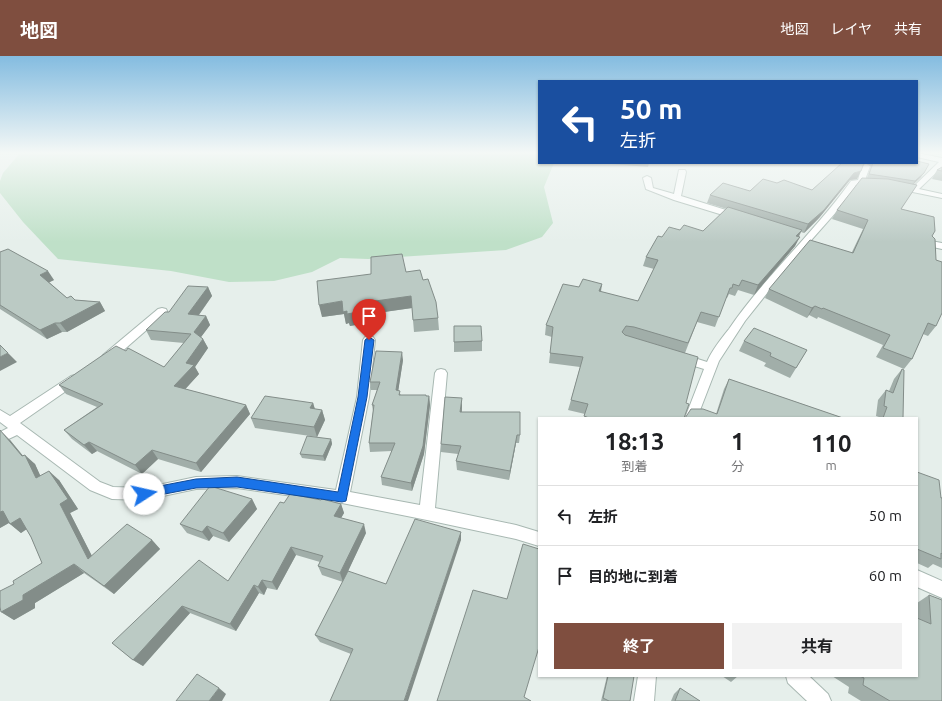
<!DOCTYPE html>
<html lang="ja">
<head>
<meta charset="utf-8">
<style>
	:root { --surface:#fff; --page:#f2f2f2; --text:#202124; --muted:#757577; --line:#e0e0e0; --accent:#7f4e3f }
	body { margin:0; font-family:Ubuntu,"Noto Sans JP",sans-serif; background:var(--page); color:var(--text); height:100vh; display:flex; flex-direction:column; font-size:15px; white-space:nowrap }
	* { box-sizing:border-box; margin:0 }
	p { font-size:13px; color:var(--muted) }
	.icon { flex:none; width:22px; height:22px; fill:none; stroke:currentColor; stroke-width:2; stroke-linecap:round; stroke-linejoin:round }
	.map { position:relative; flex:1; overflow:hidden }
	.side { position:absolute; left:538px; top:361px; width:380px; height:260px; display:flex; flex-direction:column; background:var(--surface); border-radius:0px; box-shadow:0 1px 3px #0004 }
	.side>* { flex:none }
	.guide { position:absolute; left:538px; top:24px; width:380px; height:84px; border-radius:0px; box-shadow:0 1px 3px #0004; background:#1a4fa0; color:#fff; overflow:hidden }
	.pin { position:absolute; display:grid; place-items:center; width:34px; height:34px; color:#fff; margin:-41px -17px; border-radius:50% 50% 50% 0; rotate:-45deg; box-shadow:0 0 4px #0007 }
	.pin .icon { rotate:45deg }
	.me { position:absolute; width:44px; margin:-22px; rotate:80deg; stroke-linejoin:round; filter:drop-shadow(0 0 3px #0008) }
	.turn { display:flex; align-items:center; gap:14px; height:84px; padding:0 16px; font-size:18px }
	.turn .icon { width:52px; height:52px; stroke-width:2.5 }
	.turn b { display:block; font-size:28px; line-height:34px }
	.eta { display:flex; justify-content:space-evenly; align-items:center; height:68px; text-align:center }
	.eta b { font-size:24px; font-weight:700; line-height:28px }
	.button { display:flex; gap:8px; margin-top:auto; padding:8px 16px }
	.button a { flex:1; height:46px; border-radius:0px; background:var(--accent); color:#fff; font-size:16px; font-weight:700; line-height:46px; text-align:center }
	.button a+a { background:var(--page); color:var(--text) }
	ul { padding:0; list-style:none }
	li { display:flex; align-items:center; gap:12px; height:60px; padding:0 16px; border-top:1px solid var(--line) }
	li div { flex:1 }
	li b { display:block; font-size:15px }
	li em { font-style:normal }
	header { display:flex; align-items:center; gap:24px; box-sizing:border-box; height:56px; padding:0 20px; background:var(--accent); color:#fff }
	header strong { font-size:19px }
	nav { display:flex; gap:22px; margin-inline-start:auto; font-size:14px }
	.map>svg:first-child { display:block }
	.green { fill:#bfe0c8 }
	.lines { fill:none; stroke-linecap:round; stroke-linejoin:round }
	.street-casing { stroke:#a8b8b2; stroke-width:2 }
	.street { fill:#fff; fill-rule:evenodd }
	.wall { fill:#a1aea9; fill-rule:evenodd }
	.shaded-wall { fill:#838d89 }
	.building { fill:#bbcac4; stroke:#838d89 }
	.route { fill:#1a73e8; stroke:#114b97 }
</style>
</head>
<body>
<header>
<strong>地図</strong>
<nav><a>地図</a><a>レイヤ</a><a>共有</a></nav>
</header>
<div class="map">
<svg width="942" height="645" viewBox="0 0 942 645">
	<rect width="100%" height="100%" fill="#e6efeb"/>
	<path class="green" d="M21 96H539V107H554L544 131 553 167 542 181 506 194 368 203 340 202 312 216 274 225 229 226 171 215 58 203 23 166 0 137V125L3 117Z"/>
	<g class="lines">
		<defs>
			<g id="street">
				<path d="M917 97 942 102V111L919 133 942 138V142L898 133 894 131 898 129 912 132 939 106 917 101Z"/>
				<path d="M866 108 870 110 865 124 879 125V129H856L845 146 791 207 745 265 719 305 697 362H685L704 313 678 305 676 302 678 299 682 298 707 306C712 294 721 283 729 273 765 220 814 177 851 125L858 124 862 110Z"/>
				<path d="M679 114H685L686 116 681 140 742 159 743 161 742 163H736L674 144 646 133 643 122 647 120 651 122 653 132 674 138Z"/>
				<path d="M931 185 942 187V193L928 190 927 188 928 186Z"/>
				<path d="M162 252 166 253 167 255 166 257 111 305H103L101 302 103 299 158 253Z"/>
				<path d="M369 280 373 281 375 284 369 341 350 436 420 449 435 317 437 314 441 313 445 314 447 317 435 452 516 469 539 476V490L516 483 427 464 342 447 237 432 196 433 144 444 112 443 90 434 17 379 0 387V376L8 372 0 366V354L10 360 71 320 75 319 79 320 81 323 79 326 20 367 100 426 113 431 144 432 196 421 237 420 336 434 357 341 363 284 365 281Z"/>
				<path d="M917 514 942 525V542L917 531Z"/>
				<path d="M638 620H656L654 645H634Z"/>
				<path d="M786 620H809L828 638 831 645H807L788 627Z"/>
			</g>
		</defs>
		<use href="#street" class="street-casing"/>
		<use href="#street" class="street"/>
	</g>
	<g class="wall">
		<path d="M612 107H649L648 111 612 108Z"/>
		<path d="M842 107 857 123 850 124 819 162 804 177 801 176 795 190 754 239 738 234 735 240 729 238 727 242H726L715 271 697 266 685 297 686 347 684 362H584L585 358 568 354 571 344 580 311 549 307 552 281 545 279 546 269 579 231 602 228 601 236 638 245 654 213 643 210 646 201 662 181 680 174 703 175 727 153 707 147 710 139 750 135 777 127 812 134ZM629 281H631L678 295Z"/>
		<path d="M868 107H917L921 121 914 128 901 153 932 180 936 270 928 280 923 278 912 303 904 313 876 301 883 289 818 261 817 263 809 259 807 262 765 242 769 233 852 196 863 173 832 163 837 154 867 122 871 110 868 108Z"/>
		<path d="M942 111V125L932 123 937 114Z"/>
		<path d="M0 196 54 224 49 226 67 242 75 244 100 246 105 255 67 276H62L47 283 0 253Z"/>
		<path d="M406 216 423 224 438 262 439 274 414 276 412 252 370 258 371 266 350 270 349 267 346 268 344 258 322 261Z"/>
		<path d="M208 231 212 240 199 259 206 260 210 269 201 281 203 283 208 292 195 311 199 318 185 333 246 349 250 358 201 416 158 403 142 418 97 395 92 398 72 383 64 374 97 351 66 338 59 329 126 295 164 311 184 287 151 284 146 274 169 256Z"/>
		<path d="M454 270 482 285V295L454 296Z"/>
		<path d="M744 285 807 294 790 322 764 310 766 307 739 295Z"/>
		<path d="M403 304 398 335 401 339 429 340 430 349 424 398 412 435 382 429 381 421 392 395 370 396 369 387 373 355 372 349 377 334H371L370 326Z"/>
		<path d="M902 313 903 362H878L879 361 876 360 878 344 886 334 889 335 894 323Z"/>
		<path d="M729 323 843 362H685L716 358 724 333Z"/>
		<path d="M313 347 315 353 322 354 325 364 317 381 255 372 251 362Z"/>
		<path d="M462 351V356L520 379 519 387H516L509 424 457 414 456 405 458 398 441 396V388Z"/>
		<path d="M331 383 332 388 325 405 302 402 300 398Z"/>
		<path d="M10 384 23 400 35 408 40 420 59 424 78 453 70 457 92 500 152 484 160 493 114 538 84 517 35 547V552L14 564 1 556 14 528 42 507 31 481 26 473 21 477 9 467 0 472Z"/>
		<path d="M917 416 942 442V512L933 508 928 512 917 507Z"/>
		<path d="M252 443 257 453 229 486 213 480 209 485 187 477 180 468Z"/>
		<path d="M284 447 341 448 344 457 341 462 366 477 347 517 386 528 461 476V484L351 598 320 586 315 579 343 526 322 519 318 510 320 506 296 499 277 534 267 532 264 539 259 537 236 575 190 557 143 610 133 604 112 587 228 525Z"/>
		<path d="M929 539 942 645H861L848 637 849 631 832 620H917V547Z"/>
		<path d="M607 620H634L630 645H601Z"/>
		<path d="M722 620H738L731 626Z"/>
		<path d="M680 632 700 645H671L674 638Z"/>
	</g>
	<g class="shaded-wall">
		<path d="M861 115 857 123 850 124 819 162 804 177 808 168 854 117Z"/>
		<path d="M924 117 921 121 912 129 915 125Z"/>
		<path d="M802 174 797 183 796 180Z"/>
		<path d="M800 181 795 190 754 239 758 229Z"/>
		<path d="M48 215 54 224 46 228 40 219Z"/>
		<path d="M602 228 600 238 599 235Z"/>
		<path d="M208 231 212 240 193 267 188 258Z"/>
		<path d="M411 240 412 252 370 258 371 266 350 270 349 267 346 268 344 258 322 261 319 249 342 245 368 246Z"/>
		<path d="M100 246 105 255 67 276 60 267Z"/>
		<path d="M815 250 807 262 812 252Z"/>
		<path d="M206 260 210 269 198 285 194 276Z"/>
		<path d="M55 267 62 276 47 283 40 274Z"/>
		<path d="M203 283 208 292 195 311 199 318 180 339 174 330 186 307Z"/>
		<path d="M402 296 403 304 397 343 396 334Z"/>
		<path d="M8 297 17 306 0 315V301Z"/>
		<path d="M429 340 430 349 424 398 412 435 411 427Z"/>
		<path d="M462 342V351L461 365 460 356Z"/>
		<path d="M313 347 316 357 310 352Z"/>
		<path d="M246 349 250 358 201 416 196 407Z"/>
		<path d="M322 354 325 364 317 381 314 371Z"/>
		<path d="M0 374 10 384 28 406 25 399 35 408 46 432 36 422 22 400Z"/>
		<path d="M517 379 516 387 509 424 510 415Z"/>
		<path d="M331 383 332 388 325 405 323 400Z"/>
		<path d="M89 386 97 395 92 398 84 389Z"/>
		<path d="M152 394 158 403 142 418 135 409Z"/>
		<path d="M49 415 59 424 78 453 70 457 98 512 88 503 60 448Z"/>
		<path d="M252 443 257 453 229 486 223 477Z"/>
		<path d="M341 448 344 457 337 469 334 460Z"/>
		<path d="M3 455 14 464 0 472V456Z"/>
		<path d="M20 462 30 471 21 477 10 468Z"/>
		<path d="M364 468 366 477 343 526 340 517Z"/>
		<path d="M207 470 213 480 209 485 202 476Z"/>
		<path d="M461 476V484L408 645H404Z"/>
		<path d="M152 484 160 493 114 538 104 530Z"/>
		<path d="M291 491 296 499 277 534 272 526Z"/>
		<path d="M74 508 84 517 35 547V552L14 564 1 556 23 539Z"/>
		<path d="M262 524 267 532 264 539 258 531Z"/>
		<path d="M254 529 259 537 236 575 230 568Z"/>
		<path d="M182 550 190 557 143 610 133 604Z"/>
		<path d="M219 632 226 638 222 645H209Z"/>
	</g>
	<g class="building">
		<path d="M917 105 929 108 924 117 915 125 869 118 873 107H917Z"/>
		<path d="M842 107H864L861 115 854 117 824 154 808 168 710 139 723 127 750 135 763 123 777 127 784 124 812 134Z"/>
		<path d="M942 111V115L937 114Z"/>
		<path d="M862 122 888 123 917 129 901 153 934 161 935 175 932 180 935 183 936 204 942 206V257L936 270 928 267 912 303 883 292 890 279 823 252 822 253 815 250 812 252 769 233 810 184 853 197 868 164 837 154Z"/>
		<path d="M728 151 802 174 796 180 800 181 758 229 742 224 739 230 733 228 732 232H730L719 261 701 256 688 287 634 271 626 270 622 276 625 279 698 301 686 347 689 348 684 362H589L584 360 588 348 571 344 583 301 550 297 553 271 546 269 563 228 579 231 583 223 602 228 599 235 638 245 658 204 646 201 658 180 662 181 669 171 680 174 684 169 703 175Z"/>
		<path d="M8 193 48 215 40 219 67 242 71 240 75 244 100 246 60 267H55L40 274 0 249V196Z"/>
		<path d="M402 198 406 216 420 214 423 224 428 223 436 246 438 262 413 264 411 240 368 246 369 254 347 258V255L343 256 342 245 319 249 317 225 371 218V201Z"/>
		<path d="M188 230 208 231 188 258 206 260 194 276 203 283 186 307 194 309 174 330 246 349 196 407 152 394 135 409 89 386 84 389 64 374 103 348 59 329 116 290 126 295 128 292 164 311 191 278 146 274 165 256H169Z"/>
		<path d="M454 270H481L482 285 454 286Z"/>
		<path d="M754 272 807 294 796 312 770 300 771 297 744 285Z"/>
		<path d="M0 289 8 297 0 301Z"/>
		<path d="M376 295 402 296 396 334 400 335 399 339H426V340H429L423 390 411 427 381 421 395 387H369L374 349H372L380 326H370Z"/>
		<path d="M902 313 904 314 903 362H883L887 351 884 350 886 334 893 337Z"/>
		<path d="M729 323 843 362H685L691 353H703L717 358Z"/>
		<path d="M265 340 313 347 310 352 322 354 314 371 251 362Z"/>
		<path d="M445 341 462 342 460 356H520V379H517L510 415 456 405 461 390 441 388Z"/>
		<path d="M0 374 22 400 25 399 36 422 49 415 68 443 60 448 88 503 127 468 152 484 104 530 74 508 23 539V544L1 556 0 551V535L14 528 13 525 42 507 31 481 20 462 10 468 3 455 0 456Z"/>
		<path d="M307 380 331 383 323 400 300 398Z"/>
		<path d="M917 416 939 424 941 442H942V498L941 497V503L917 493Z"/>
		<path d="M210 430 252 443 223 477 207 470 202 476 180 468Z"/>
		<path d="M290 438 321 444 322 443 341 448 334 460 364 468 340 517 318 510 323 500 291 491 272 526 262 524 258 531 254 529 230 568 182 550 133 604 112 587 199 504 228 525 280 446 284 447Z"/>
		<path d="M415 463 461 476 404 645H330L353 593 315 579 348 515 386 528Z"/>
		<path d="M523 488 539 493V591L524 641 531 645H437L473 534 507 543Z"/>
		<path d="M929 539 942 544V645H890L863 629 864 622 860 620H917V562L931 568Z"/>
		<path d="M197 618 219 632 209 645H176Z"/>
		<path d="M608 620H634L630 645H609L603 642Z"/>
		<path d="M680 632 700 645H675Z"/>
	</g>
	<linearGradient id="sky" x2="0" y2="1"><stop stop-color="#84bce0"/><stop offset="0.52" stop-color="#f4f8f6"/><stop offset="1" stop-color="#f4f8f6" stop-opacity="0"/></linearGradient>
	<rect width="942" height="186" fill="url(#sky)"/>
	<path class="route" d="M369 281 374 284 367 341 346 445 342 446 237 431 196 432 144 442 140 441 138 438 140 434 144 433 196 423 237 421 338 436 358 341 365 284Z"/>
</svg>
<div class="pin" style="left:369px;top:284px;background:#d93025"><svg class="icon" aria-label="arrive" viewBox="0 0 24 24"><path d="M6 21V4h12l-3 4 3 4H6"/></svg></div>
<svg class="me" style="left:144px;top:438px" viewBox="-20 -20 40 40"><circle r="19" fill="#fff"/><path d="M0-13L10 11 0 6-10 11z" fill="#1a73e8"/></svg>
<div class="guide">
<div class="turn"><svg class="icon" aria-label="left" viewBox="0 0 24 24"><path d="M17 20v-9H6M10 6l-5 5 5 5"/></svg><div><b>50 m</b>左折</div></div>
</div>
<section class="side">
<div class="eta">
<div><b>18:13</b><p>到着</p></div>
<div><b>1</b><p>分</p></div>
<div><b>110</b><p>m</p></div>
</div>
<ul>
<li><svg class="icon" aria-label="left" viewBox="0 0 24 24"><path d="M17 20v-9H6M10 6l-5 5 5 5"/></svg><div><b>左折</b></div><em>50 m</em></li>
<li><svg class="icon" aria-label="arrive" viewBox="0 0 24 24"><path d="M6 21V4h12l-3 4 3 4H6"/></svg><div><b>目的地に到着</b></div><em>60 m</em></li>
</ul>
<div class="button"><a>終了</a><a>共有</a></div>
</section>
</div>
</body>
</html>
